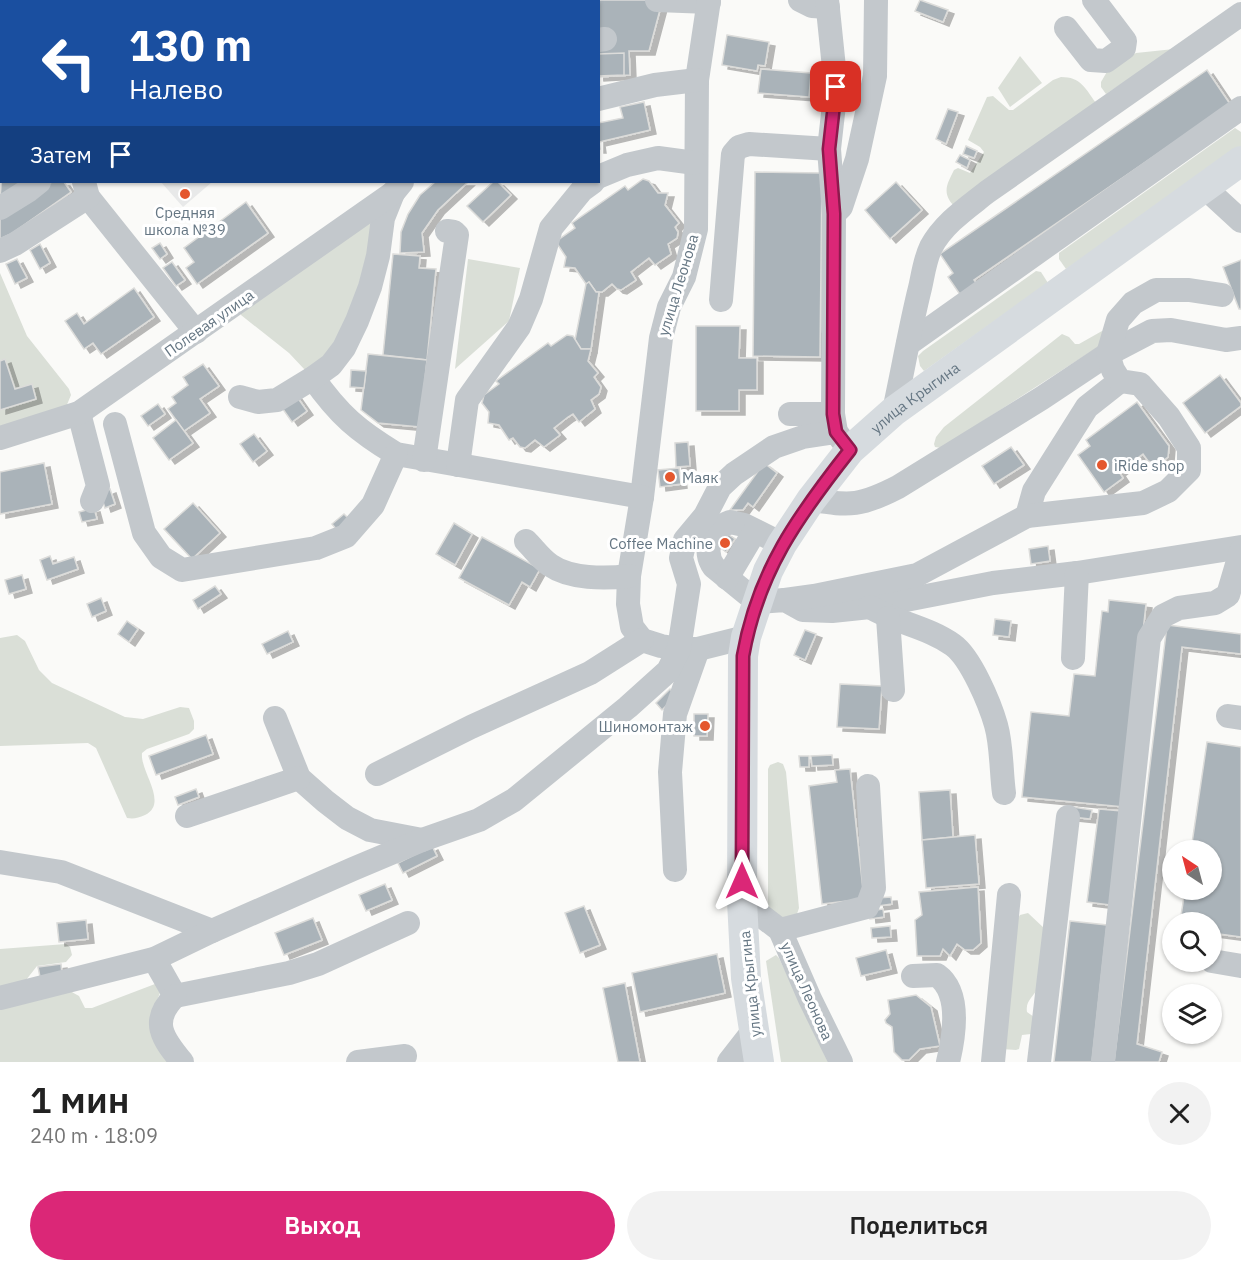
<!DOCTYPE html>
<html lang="ru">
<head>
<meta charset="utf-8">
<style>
	:root { --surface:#fff; --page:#f2f2f2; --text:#222; --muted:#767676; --accent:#db2777 }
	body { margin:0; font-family:"IBM Plex Sans",sans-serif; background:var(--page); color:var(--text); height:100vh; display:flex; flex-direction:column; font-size:22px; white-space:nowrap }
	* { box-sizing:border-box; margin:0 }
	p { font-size:20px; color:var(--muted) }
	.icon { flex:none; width:33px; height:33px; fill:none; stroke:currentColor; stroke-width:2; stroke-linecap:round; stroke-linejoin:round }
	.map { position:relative; height:1062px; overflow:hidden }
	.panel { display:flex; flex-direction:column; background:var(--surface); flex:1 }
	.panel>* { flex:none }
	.guide { position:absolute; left:0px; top:0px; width:600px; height:183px; box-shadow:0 2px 4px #0004; background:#1a4fa0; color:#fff; overflow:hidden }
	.needle { width:39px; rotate:324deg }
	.tools { position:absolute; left:1162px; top:840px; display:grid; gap:12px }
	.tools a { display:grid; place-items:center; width:60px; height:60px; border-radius:50%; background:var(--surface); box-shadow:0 2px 4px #0004; font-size:30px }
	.pin { position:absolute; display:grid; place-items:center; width:51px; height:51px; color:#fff; margin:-26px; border-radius:12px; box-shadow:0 3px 9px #0006 }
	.me { position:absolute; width:66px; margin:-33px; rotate:0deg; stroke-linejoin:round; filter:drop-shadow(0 0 4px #0008) }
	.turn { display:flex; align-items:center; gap:21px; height:126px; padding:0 30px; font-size:27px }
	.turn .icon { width:78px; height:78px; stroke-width:2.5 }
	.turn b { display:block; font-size:42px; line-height:51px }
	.then { display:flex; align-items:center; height:57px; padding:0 30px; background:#0003; gap:12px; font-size:22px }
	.round { display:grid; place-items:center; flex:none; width:63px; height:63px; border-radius:32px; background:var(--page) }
	.head { display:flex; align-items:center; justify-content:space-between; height:102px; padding:0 30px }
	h1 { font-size:36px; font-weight:600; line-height:45px }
	.button { display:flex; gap:12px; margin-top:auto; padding:12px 30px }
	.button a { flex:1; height:69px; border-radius:36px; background:var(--accent); color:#fff; font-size:24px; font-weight:600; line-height:69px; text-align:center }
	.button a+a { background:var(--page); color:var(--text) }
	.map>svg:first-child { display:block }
	.built { fill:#e8e9e9 }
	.green { fill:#dadfd7 }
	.building { fill:#aab3b9; stroke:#dcdcda; stroke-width:1.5; filter:url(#shadow) }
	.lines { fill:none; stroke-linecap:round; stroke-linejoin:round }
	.minor { stroke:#c3c8cc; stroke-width:24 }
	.major { stroke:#d6dbdf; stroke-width:30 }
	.route-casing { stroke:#8e194d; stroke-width:15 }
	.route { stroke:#db2777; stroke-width:10 }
	.poi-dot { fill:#e4572e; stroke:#fff; stroke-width:2 }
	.labels { text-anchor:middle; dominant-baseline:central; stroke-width:6; stroke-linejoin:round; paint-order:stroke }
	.poi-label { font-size:15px; fill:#657683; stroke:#fff; text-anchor:start }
	.street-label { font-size:15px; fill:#657683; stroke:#fff }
</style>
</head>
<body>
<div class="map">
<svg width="1241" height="1062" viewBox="0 0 1241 1062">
	<defs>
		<filter id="shadow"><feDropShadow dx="6" dy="4" stdDeviation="0" flood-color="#0004"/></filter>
	</defs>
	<rect width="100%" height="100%" fill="#fafaf8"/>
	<path class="built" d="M161 182H212L183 207Z"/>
	<g class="green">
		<path d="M1174 49 1106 94 1101 87V82L1108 70 1136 53Z"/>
		<path d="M1020 56 1042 83 1010 107 998 88Z"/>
		<path d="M1061 77C1081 77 1085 88 1096 103L953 205C942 192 947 184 954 170L958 168 970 173 984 152 980 147 968 140 987 97 993 96 1009 110H1013L1053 80Z"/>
		<path d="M1235 128 1241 132V149L1066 269 1059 259V253Z"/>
		<path d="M366 221 375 224 349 321 325 360 305 370 289 353 241 315V311Z"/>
		<path d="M468 259 520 268 509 321 455 369Z"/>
		<path d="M1036 271 1041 272 1048 283 924 371 920 366 918 356 923 351Z"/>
		<path d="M0 273 27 336 69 389 71 395 66 407 0 428Z"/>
		<path d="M1102 331 1105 332 1098 347 941 448 935 447 934 444 936 437 944 427 1062 334 1069 337 1075 344H1079Z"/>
		<path d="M17 635 25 641 39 670 52 683 125 717 143 719 180 707 189 708 194 721V729L189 734 147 749 142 753C140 772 169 803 145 815 138 818 134 819 127 818L96 748 88 743 0 746V638Z"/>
		<path d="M778 762 783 764 786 772 799 908 797 914 787 920 768 909V769L770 765Z"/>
		<path d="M1028 913 1045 929C1043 947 1043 969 1038 987 1035 996 1025 1000 1027 1012L1034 1017 1031 1034 1022 1035 1019 1049 1016 1050 1002 1049 1017 920 1020 915Z"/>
		<path d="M66 944 70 947 72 955 66 962 37 966 26 980 0 988V949Z"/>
		<path d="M776 955 779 958 828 1062H781L766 961Z"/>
		<path d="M155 984 161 990 155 1006 173 1062H0V1005L70 991 79 996 85 1008H92Z"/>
	</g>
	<g class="building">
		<path d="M542 0H670L661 6 649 51H629L630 75 598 77V2Z"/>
		<path d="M920 0 948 10 943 22 915 11Z"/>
		<path d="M727 35 769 42 765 66 758 65 757 71 722 65Z"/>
		<path d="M624 53V75L598 76V54Z"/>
		<path d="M761 69 811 73 809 97 758 93Z"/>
		<path d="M1207 70 1230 104 974 280 978 285 961 296 948 277 953 273 940 254Z"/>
		<path d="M644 102 650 130 599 142 600 149H598V123L623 118 620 107Z"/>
		<path d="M948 109 958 112 946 144 936 139Z"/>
		<path d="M966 146 977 151 974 158 963 154Z"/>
		<path d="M960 155 970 160 967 168 956 162Z"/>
		<path d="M755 172 822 173 820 357 753 356Z"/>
		<path d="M2 173V182H23L0 198Z"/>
		<path d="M643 179 649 181 658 193H668L665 205 679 223 675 227 678 232 677 238 668 244 671 254 655 265 649 258 631 272 636 280 621 290 617 289 612 284 602 292H596L589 282 586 284 575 268 564 267 566 257 558 245V240L575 228 572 223 625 186 628 190Z"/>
		<path d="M52 182H64L71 192 11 234 0 239V219Z"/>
		<path d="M435 182H468L438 210 422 233 424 252 400 253 401 232 408 214 420 195Z"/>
		<path d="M493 182H498L511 195 483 222 467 206Z"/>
		<path d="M896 182 922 210 890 239 865 210Z"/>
		<path d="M246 202 268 233 197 284 186 268 194 262 184 248Z"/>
		<path d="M160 243 167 254 160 259 152 248Z"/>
		<path d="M40 244 50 263 40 269 30 250Z"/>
		<path d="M393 254 420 256 419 268 436 269 427 360 383 355Z"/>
		<path d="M17 259 27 278 15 284 6 264Z"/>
		<path d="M1241 260V309H1239L1223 267Z"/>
		<path d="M172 262 185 280 176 286 163 268Z"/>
		<path d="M589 282 596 292H599L591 349H581L575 340 586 284Z"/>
		<path d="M134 288 154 317 101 354 93 343 84 349 65 321 77 313 84 324Z"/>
		<path d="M696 326H740L739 358H757V390H739V411H696Z"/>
		<path d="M567 335 573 336 581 349H591L588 361 598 373 594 377 601 387 599 394 591 400 595 409 579 422 573 414 568 417 554 428 560 435 544 447 535 440 525 448 520 447 513 438 509 440 499 425 488 423 489 412 482 403 484 395 499 384 496 381 548 343 551 346Z"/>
		<path d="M368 354 427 360 420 427 378 423 361 410Z"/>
		<path d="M5 359 15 389 32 384 36 399 0 410V361Z"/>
		<path d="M203 364 219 386 200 399 210 413 184 431 168 409 176 403 172 397 188 385 183 377Z"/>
		<path d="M351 370 366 371 364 388 350 387Z"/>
		<path d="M1220 375 1241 403V406L1205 433 1183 403Z"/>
		<path d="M295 394 307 411 292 422 280 405Z"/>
		<path d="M1137 402 1169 446 1168 457 1158 465 1148 461 1143 454 1119 472 1123 478 1104 492 1078 455 1090 446 1086 440Z"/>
		<path d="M158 404 165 414 148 426 141 416Z"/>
		<path d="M176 420 193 443 169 460 153 438Z"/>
		<path d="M254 434 267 451 253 462 240 444Z"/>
		<path d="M688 442 690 466 676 467 675 443Z"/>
		<path d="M1011 447 1024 465 994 484 982 466Z"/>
		<path d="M44 463 52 504 0 514V472Z"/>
		<path d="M764 463 777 473 753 507 748 503 743 510H730Z"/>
		<path d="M679 468 681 484 660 487 658 470Z"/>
		<path d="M110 489 115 504 105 508 100 493Z"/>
		<path d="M193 503 220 533 192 559 164 529Z"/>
		<path d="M94 508 97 519 82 522 79 512Z"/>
		<path d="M344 514 349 519 337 530 332 524Z"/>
		<path d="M454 523 472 534 455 565 436 554Z"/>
		<path d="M726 533 735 539 726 552 717 545Z"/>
		<path d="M482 537 540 569 530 587 522 582 509 605 459 578Z"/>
		<path d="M1048 546 1050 561 1031 564 1029 549Z"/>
		<path d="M50 556 53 564 74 557 78 569 47 580 40 560Z"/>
		<path d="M22 575 26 589 9 594 5 580Z"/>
		<path d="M215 586 221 594 198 609 193 600Z"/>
		<path d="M101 598 106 611 92 617 87 604Z"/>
		<path d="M1109 600 1146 604 1124 807 1022 797 1031 712 1069 716 1074 674 1095 676 1102 611 1108 612Z"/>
		<path d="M995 619 1011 621 1009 637 993 635Z"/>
		<path d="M127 621 138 629 129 642 118 634Z"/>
		<path d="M1167 625 1241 634V654L1182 647 1137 1044 1162 1052 1159 1062H1114Z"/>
		<path d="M805 630 816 634 805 660 794 655Z"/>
		<path d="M288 631 293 642 267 654 262 644Z"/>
		<path d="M840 684 882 686 879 729 837 727Z"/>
		<path d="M670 689 676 696 662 710 656 703Z"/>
		<path d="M694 714H708L707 736H694Z"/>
		<path d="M206 735 213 754 156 775 149 756Z"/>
		<path d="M1207 742 1241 747V937L1212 933V922H1180L1185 890H1212V850H1191Z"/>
		<path d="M832 755 833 765 812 766 811 756Z"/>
		<path d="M799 756H809V767H800Z"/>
		<path d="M850 769 864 899 822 904 809 786 837 782 835 770Z"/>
		<path d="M196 789 199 797 178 805 175 797Z"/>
		<path d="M950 790 953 837 922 840 919 792Z"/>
		<path d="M1073 807 1092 810 1090 819 1072 817Z"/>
		<path d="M1099 809 1122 811 1110 905 1087 902Z"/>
		<path d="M975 835 979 884 926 888 922 840Z"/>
		<path d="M432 846 437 856 403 873 398 863Z"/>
		<path d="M385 884 392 900 366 911 359 895Z"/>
		<path d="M978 887 981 943 973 950H965L957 944 950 956 943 949 940 956H917L915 920 922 915 919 892Z"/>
		<path d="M891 897 892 904 878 906 877 898Z"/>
		<path d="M584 906 600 945 580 953 565 913Z"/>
		<path d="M883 909 884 917 870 919 869 911Z"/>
		<path d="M313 918 322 940 284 955 275 933Z"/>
		<path d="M86 920 88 939 59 942 57 923Z"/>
		<path d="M1070 921 1107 925 1092 1062H1054Z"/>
		<path d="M890 926 891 937 872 938 871 928Z"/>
		<path d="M886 950 891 969 861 976 856 958Z"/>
		<path d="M717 954 725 993 640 1012 632 973Z"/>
		<path d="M61 964 62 974 40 977 38 967Z"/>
		<path d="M625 983 640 1062H618L603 988Z"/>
		<path d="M916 995 931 1007 940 1046 920 1049 909 1060H902L894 1052 892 1027 886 1023 885 1020 890 1014 888 1000Z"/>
	</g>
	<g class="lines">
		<g class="minor">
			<path d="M657 0 709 2"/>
			<path d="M709 0 697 80 696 229 684 277 669 307 661 338 642 497 629 576 628 604 632 627 642 640 661 646 679 649H698L746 637"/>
			<path d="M800 0 812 6 828 7"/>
			<path d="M827 0 836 87 829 149 834 214 833 414 836 432 845 444"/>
			<path d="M126 1V0"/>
			<path d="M84 2V0"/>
			<path d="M522 2V0"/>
			<path d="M1066 28 1091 60 1106 61 1124 48 1125 41 1094 0"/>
			<path d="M598 40 605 39"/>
			<path d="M598 99 655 85 697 80"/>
			<path d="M0 102 2 100"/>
			<path d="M0 163 2 162"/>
			<path d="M598 177 627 165 658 158 695 163"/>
			<path d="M84 182 88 197 196 332"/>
			<path d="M1204 187 1241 221"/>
			<path d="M0 208 29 190 39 182"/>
			<path d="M836 212 841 207 857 159 875 76 876 0"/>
			<path d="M0 251 15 244 88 197"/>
			<path d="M721 300 733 154 739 147 749 144 829 149"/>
			<path d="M908 344 1241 108"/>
			<path d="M313 378C339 415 358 431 396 454L642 497"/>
			<path d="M240 397 258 402 277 400 313 378 331 365 344 348 357 321 370 287 378 256 383 218 393 193"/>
			<path d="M894 411C903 370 910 328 920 288 923 275 925 259 931 247 944 223 967 208 987 192L1241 14"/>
			<path d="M79 413 98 486 92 501"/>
			<path d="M790 414H833"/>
			<path d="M115 424 144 533 161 557 182 570 316 548 346 536 373 505 396 454"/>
			<path d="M0 438 79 413 393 193 402 182"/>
			<path d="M424 460 457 235 454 232 447 231"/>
			<path d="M458 465 467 400 519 327 531 299 551 228 582 190 593 182"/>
			<path d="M811 500C851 506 861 506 898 487L1042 398 1108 354 1152 331 1171 330 1226 340 1241 338"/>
			<path d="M1027 516 1034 491 1087 407 1120 381"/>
			<path d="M526 541C534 549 541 559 550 565 570 579 605 579 629 576"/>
			<path d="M782 544 744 525 730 522C711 529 702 551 714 567L757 602 785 600 803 610 832 611 870 607 993 583 1077 573 1241 547"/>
			<path d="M727 578 755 531"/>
			<path d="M785 600 814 596 917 575 1027 516 1143 503 1168 491 1189 470V448L1169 417 1140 384 1120 381 1113 370 1108 354 1118 320 1133 303 1156 290H1189L1222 295"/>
			<path d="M870 607C896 623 928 627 953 645 971 658 990 704 996 725 1002 746 1001 771 1004 793"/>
			<path d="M888 618 893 690"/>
			<path d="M1073 658 1077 573"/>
			<path d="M1228 716 1241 718"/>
			<path d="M275 718 299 778 325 801 347 818 370 830 422 840"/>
			<path d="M377 774 471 727 590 673 642 640"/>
			<path d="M187 816 299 778"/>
			<path d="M0 862 61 872 212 931"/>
			<path d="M675 870 670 772 675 714 698 649"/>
			<path d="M742 901 780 930 810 999 841 1062"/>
			<path d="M780 930 867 907 874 888 868 786"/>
			<path d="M154 959 175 996 289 973 318 964 408 923"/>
			<path d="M1212 961 1241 966"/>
			<path d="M913 976 937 975C962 993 954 1037 948 1062"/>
			<path d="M175 996C150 1021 162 1038 182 1062"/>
			<path d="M0 998 154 959 212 931 353 869 422 840 479 820 514 800 628 707 668 671 679 649 689 584 681 558 685 540 705 516 720 487 734 474 774 447 803 437 836 432"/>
			<path d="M358 1062 405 1056"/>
			<path d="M729 1062 754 1030"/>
			<path d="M993 1062 1009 895"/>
			<path d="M1039 1062 1068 817"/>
			<path d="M1103 1062 1149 638 1163 616 1179 608 1215 603 1228 595 1241 551"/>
		</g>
		<path class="major" id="s1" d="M759 1062 746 978 742 901 743 656 746 637 768 571 782 544 811 500 850 450 894 411 1241 161"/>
	</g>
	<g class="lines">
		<defs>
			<path id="route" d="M742 881 743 656C758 571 798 516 850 450L836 432 833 414 834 214 829 149 836 87"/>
		</defs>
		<use href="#route" class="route-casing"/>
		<use href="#route" class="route"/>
	</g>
	<g class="poi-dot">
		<circle cx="185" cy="194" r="6"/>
		<circle cx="1102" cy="465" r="6"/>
		<circle cx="670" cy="477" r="6"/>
		<circle cx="725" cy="543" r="6"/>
		<circle cx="705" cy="726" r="6"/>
	</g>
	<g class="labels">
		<g class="poi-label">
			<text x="185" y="212" text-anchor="middle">Средняя<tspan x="185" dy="17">школа №39</tspan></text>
			<text x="1114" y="465">iRide shop</text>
			<text x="682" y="477">Маяк</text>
			<text x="713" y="543" text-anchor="end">Coffee Machine</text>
			<text x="693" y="726" text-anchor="end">Шиномонтаж</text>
		</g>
		<g class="street-label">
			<text transform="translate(678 285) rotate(-73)">улица Леонова</text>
			<text transform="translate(209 323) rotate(-35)">Полевая улица</text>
			<text stroke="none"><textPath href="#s1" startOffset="726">улица Крыгина</textPath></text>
			<text transform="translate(750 984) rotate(-96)">улица Крыгина</text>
			<text transform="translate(807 991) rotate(66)">улица Леонова</text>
		</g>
	</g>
</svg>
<div class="tools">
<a><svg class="needle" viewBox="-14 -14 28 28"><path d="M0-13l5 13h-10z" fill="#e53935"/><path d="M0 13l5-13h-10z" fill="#767676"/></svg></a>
<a><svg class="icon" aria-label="search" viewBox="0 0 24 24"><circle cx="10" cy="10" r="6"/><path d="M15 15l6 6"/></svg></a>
<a><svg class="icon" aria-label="layers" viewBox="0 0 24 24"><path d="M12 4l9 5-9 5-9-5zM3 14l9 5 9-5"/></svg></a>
</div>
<div class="pin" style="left:836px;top:87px;background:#d93025"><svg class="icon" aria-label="arrive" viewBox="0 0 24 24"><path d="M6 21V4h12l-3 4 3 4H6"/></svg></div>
<svg class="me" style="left:742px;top:881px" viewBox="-20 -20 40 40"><path d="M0-17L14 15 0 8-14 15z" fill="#db2777" stroke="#fff" stroke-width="4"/></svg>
<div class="guide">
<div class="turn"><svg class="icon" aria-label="left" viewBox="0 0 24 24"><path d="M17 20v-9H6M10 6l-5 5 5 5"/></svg><div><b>130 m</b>Налево</div></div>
<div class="then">Затем<svg class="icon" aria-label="arrive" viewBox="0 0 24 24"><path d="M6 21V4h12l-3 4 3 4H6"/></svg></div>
</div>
</div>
<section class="panel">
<div class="head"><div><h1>1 мин</h1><p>240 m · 18:09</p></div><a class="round"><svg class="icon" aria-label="close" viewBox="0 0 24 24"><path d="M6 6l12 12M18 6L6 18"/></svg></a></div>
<div class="button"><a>Выход</a><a>Поделиться</a></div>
</section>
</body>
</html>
